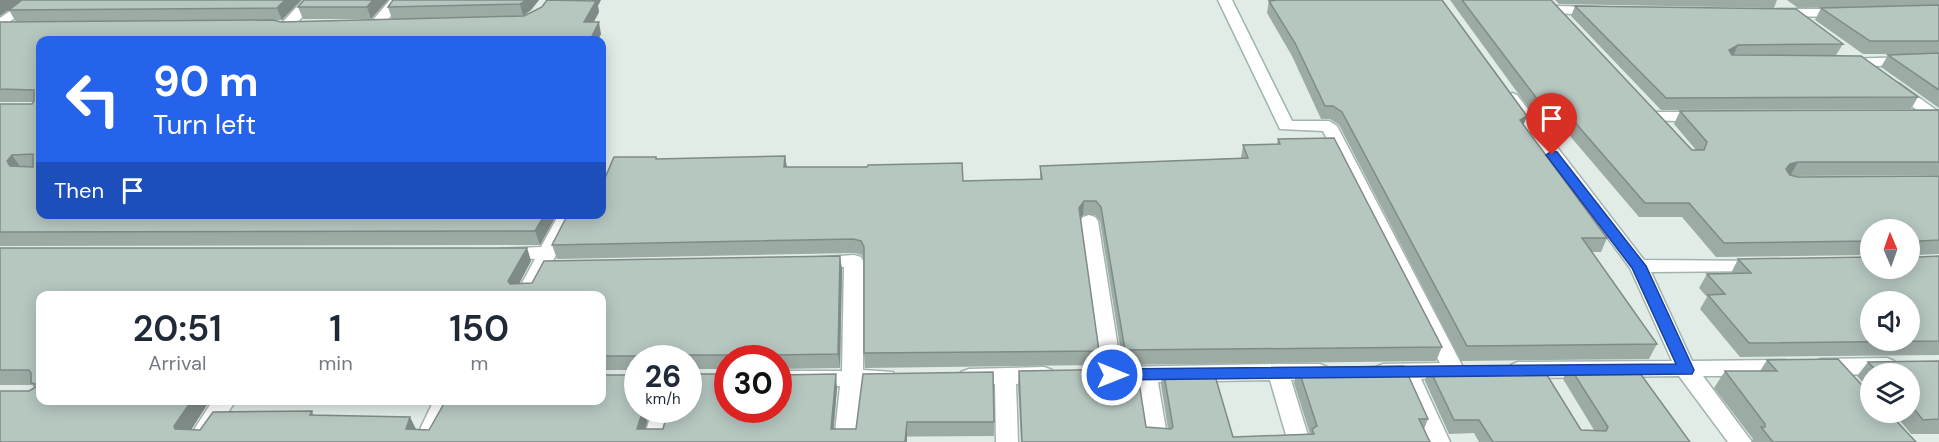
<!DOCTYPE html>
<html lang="en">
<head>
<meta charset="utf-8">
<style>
	:root { --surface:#fff; --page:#f6f6f7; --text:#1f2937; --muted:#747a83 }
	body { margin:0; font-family:"DM Sans",sans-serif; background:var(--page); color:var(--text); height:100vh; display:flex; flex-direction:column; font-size:22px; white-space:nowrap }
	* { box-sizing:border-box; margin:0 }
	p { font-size:20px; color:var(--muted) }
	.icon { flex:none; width:33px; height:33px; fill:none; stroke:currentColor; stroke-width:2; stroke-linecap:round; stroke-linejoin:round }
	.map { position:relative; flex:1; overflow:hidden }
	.sheet { position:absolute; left:36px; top:291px; width:570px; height:114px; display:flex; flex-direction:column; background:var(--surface); border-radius:12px; box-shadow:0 3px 15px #0003 }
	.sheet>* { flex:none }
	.hud { position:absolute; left:36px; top:36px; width:570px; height:183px; border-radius:12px; box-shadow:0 3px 15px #0003; background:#2563eb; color:#fff; overflow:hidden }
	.needle { width:39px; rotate:358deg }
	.fabs { position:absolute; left:1860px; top:219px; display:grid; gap:12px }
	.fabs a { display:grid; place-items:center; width:60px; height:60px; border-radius:50%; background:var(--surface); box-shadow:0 3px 15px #0003; font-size:30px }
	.speed { position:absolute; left:624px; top:345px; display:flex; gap:12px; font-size:30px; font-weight:700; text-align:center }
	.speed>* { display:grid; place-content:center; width:78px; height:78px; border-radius:50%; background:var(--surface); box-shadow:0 3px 15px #0003; line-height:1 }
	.speed small { font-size:15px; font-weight:400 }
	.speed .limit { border:9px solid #d22; background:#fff; color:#111 }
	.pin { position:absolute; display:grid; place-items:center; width:51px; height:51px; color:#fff; margin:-62px -26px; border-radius:50% 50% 50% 0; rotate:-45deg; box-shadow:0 0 6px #0007 }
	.pin .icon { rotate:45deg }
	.me { position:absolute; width:66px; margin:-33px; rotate:90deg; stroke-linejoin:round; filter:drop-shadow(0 0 4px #0008) }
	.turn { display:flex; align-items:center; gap:21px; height:126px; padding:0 18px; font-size:27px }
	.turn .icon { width:78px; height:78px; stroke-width:2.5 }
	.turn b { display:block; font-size:42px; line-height:51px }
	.then { display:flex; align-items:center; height:57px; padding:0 18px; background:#0003; gap:12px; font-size:22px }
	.eta { display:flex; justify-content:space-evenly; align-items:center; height:102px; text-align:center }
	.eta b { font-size:36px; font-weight:600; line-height:42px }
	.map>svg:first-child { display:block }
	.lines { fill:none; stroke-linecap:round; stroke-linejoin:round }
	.minor-casing { stroke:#a3b4ae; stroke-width:3 }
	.minor { fill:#fff; fill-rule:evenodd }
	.wall { fill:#9daba5; fill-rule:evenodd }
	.shaded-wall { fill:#7f8b86 }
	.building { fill:#b6c7c0; stroke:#7f8b86; stroke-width:1.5; fill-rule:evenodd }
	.route { fill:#2563eb; stroke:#184099; stroke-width:1.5 }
</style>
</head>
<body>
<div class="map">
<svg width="1939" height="442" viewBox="0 0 1939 442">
	<rect width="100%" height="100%" fill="#e1ece7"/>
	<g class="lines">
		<defs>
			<g id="minor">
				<path d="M26 0H42L0 28V18Z"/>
				<path d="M303 0H317L290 31H280L278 28 280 25Z"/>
				<path d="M390 0H404L381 28 354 29 352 26 354 23 372 21Z"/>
				<path d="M1218 0H1232L1292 121H1329L1337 126 1465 371 1461 376 1421 379 1450 442H1428L1400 379 1376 377 1372 372 1376 367 1383 364 1440 363 1323 131 1280 129Z"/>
				<path d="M1555 6 1598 7 1605 11 1598 15 1550 13 1548 10Z"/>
				<path d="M1778 9H1841L1848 13 1841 17 1773 16 1771 13 1773 10Z"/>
				<path d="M1939 56V64L1846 67 1839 63 1846 59Z"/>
				<path d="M1895 82 1900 84 1939 112V124L1933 122 1890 90 1887 87Z"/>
				<path d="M1512 93 1517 95 1644 260 1767 261 1769 265 1767 269 1760 271 1651 272 1692 361 1785 360 1792 363 1796 368 1792 373 1785 376H1703L1752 442H1728L1679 376 1518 378 1511 375 1507 370 1511 365 1518 362 1672 361 1630 268 1504 98Z"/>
				<path d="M1656 112H1700L1708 117 1700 122 1650 120 1648 117 1650 114Z"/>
				<path d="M559 214H577L535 296H515L535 259 499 257 497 253 499 249 541 247Z"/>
				<path d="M1089 215 1095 217 1098 221 1121 367 1278 364H1320L1327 367 1331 372 1327 377 1291 380 1310 442H1288L1270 380 1158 382 1168 442H1146L1137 382 1112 383 1104 380 1101 375 1080 221 1083 217Z"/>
				<path d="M854 255 861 257 863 261V370L893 372 896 378 893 384 862 386 856 442H834L840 386 778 387V371H842L844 267 811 266 809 262 811 258Z"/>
				<path d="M1887 358 1894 361 1898 366 1894 371 1887 374 1821 375 1814 372 1810 367 1814 362 1821 359Z"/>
				<path d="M1044 367 1052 370 1055 375 1052 380 1016 384 1018 442H996L995 384 969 385 961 382 958 377 961 372 969 369Z"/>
				<path d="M213 400H236L209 442H186Z"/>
				<path d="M434 400H456L436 442H414Z"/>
				<path d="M652 410H674L665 442H643Z"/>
			</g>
		</defs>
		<use href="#minor" class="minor-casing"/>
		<use href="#minor" class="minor"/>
	</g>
	<g class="wall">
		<path d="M0 0H301L282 20 16 22 9 10Z"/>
		<path d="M388 0 371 19H303L298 7Z"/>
		<path d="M393 0H539L531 10 523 16 392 19 388 7Z"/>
		<path d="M1269 0H1442L1523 124 1607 238 1601 252H1592L1657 344 1649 359 1461 361 1339 125 1330 119H1321L1292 56 1267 13Z"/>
		<path d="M1450 0H1551L1692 150H1696L1674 124 1680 111 1939 110V175L1794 176 1798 177 1939 176V254L1916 255 1920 257 1939 256V355L1740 357 1700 309 1707 297 1699 288 1707 274 1731 273 1738 259 1910 268 1870 230V255L1716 257 1682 217H1639L1547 109 1536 118Z"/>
		<path d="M1555 0H1777L1774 8 1559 4Z"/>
		<path d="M1787 0H1939V5L1798 8Z"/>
		<path d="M1939 5V108L1881 67 1888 55 1920 54H1863L1815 20 1821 8Z"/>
		<path d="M598 6 599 12 594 22 601 34 598 40H40V214H557L540 245 0 246V104H32L33 102H0V22H281L524 16Z"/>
		<path d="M1575 6 1843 44 1836 55H1779L1918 97 1911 109 1661 110 1571 16Z"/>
		<path d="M1278 139 1442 347 1436 361 1123 365 1100 221 1095 215H1083L1080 218 1099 351 1097 365 865 368 864 353V259L862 255 855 253 557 259 552 245 602 214 656 157 657 159 785 156 787 167 963 181 1040 179V166L1241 158 1243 145 1277 144Z"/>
		<path d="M0 248H527L531 261 519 284 842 269 840 368 778 369V358H728V410L837 388 834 429H856L863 374 994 422V436L0 442 29 391 35 388 32 385H0ZM40 296H602V370H636V375L429 430H416L314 415 312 411 200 430H191L210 400H40ZM638 358H688V369H727V374L663 429H645L650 410H638Z"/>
		<path d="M1767 360 1916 442H1751L1753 439 1714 388 1725 371H1760Z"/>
		<path d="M1939 361V434H1911L1893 412H1910V374H1870V390L1857 376 1868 362Z"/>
		<path d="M1569 366 1690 442H1479L1474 433 1449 434 1425 381 1429 368 1581 430H1594L1563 379Z"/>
		<path d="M1298 368 1428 419 1424 429 1430 442H1021L1018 386 1019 371 1146 427 1168 429 1161 384 1163 369 1233 437 1310 434 1294 383Z"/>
	</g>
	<g class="shaded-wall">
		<path d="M0 0H23L0 16Z"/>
		<path d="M285 0H301L282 20 277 8Z"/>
		<path d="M373 0H388L371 19 367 7Z"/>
		<path d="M526 0H539L531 10 523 16 520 4Z"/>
		<path d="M592 0H601L598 6 599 12 587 34 584 22Z"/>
		<path d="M599 22 601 34 598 40H590Z"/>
		<path d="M1738 45 1733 56 1724 61 1729 50Z"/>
		<path d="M1552 96 1547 109 1536 118 1541 104Z"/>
		<path d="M1527 116 1522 129 1520 120Z"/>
		<path d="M12 155 21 168 16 174 7 161Z"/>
		<path d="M785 156 787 169 784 167Z"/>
		<path d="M1798 162 1790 176 1782 178 1790 164Z"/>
		<path d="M1084 201 1083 215 1078 221 1079 208Z"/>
		<path d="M545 214H557L540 245 535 231Z"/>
		<path d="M527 248 531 261 513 295 508 281Z"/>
		<path d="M840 256 842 269 840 368 838 354Z"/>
		<path d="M836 374 837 388 832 442 831 429Z"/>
		<path d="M192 400H210L184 441 175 429 174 426Z"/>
		<path d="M643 410H650L642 442 637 429Z"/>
		<path d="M410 417 417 431 406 429Z"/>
		<path d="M907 422V442H905Z"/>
	</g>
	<g class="building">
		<path d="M22 0H285L277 8 9 10Z"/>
		<path d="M304 0H373L367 7H298Z"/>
		<path d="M393 0H526L520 4 388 7Z"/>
		<path d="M547 0 596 1 584 22H599L590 40H40V214H545L535 231 0 232V104H32L34 101V90L0 89V22L273 20 281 22 524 16 542 7ZM33 154V167L10 166 7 161 12 155Z"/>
		<path d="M1277 0H1442L1527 116 1520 120 1607 238H1582L1657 344 1467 346 1342 112 1333 106H1325L1295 43 1269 1Z"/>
		<path d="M1462 0H1551L1692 150H1704L1707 142 1680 111 1939 110V162H1798L1790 164 1786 169 1790 175 1798 177 1939 176V240L1920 241 1916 255 1920 257 1939 256V341L1749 343 1708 295 1725 294 1707 274 1751 273 1738 259 1870 257V268H1910V230H1870V241L1724 243 1689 203H1645L1552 96 1541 104ZM1870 302H1910V340H1870Z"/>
		<path d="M1939 5V41H1870L1821 8Z"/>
		<path d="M1575 6 1796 9 1843 44 1738 45 1729 50 1732 55 1861 56 1918 97 1666 98Z"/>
		<path d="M1939 53V90L1888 55Z"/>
		<path d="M1334 138 1442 347 1125 350 1101 207 1096 201H1084L1079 208 1099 351 864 353V247L861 241 853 239 552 245 568 214H602V185L614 157H656V159L785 156 784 167H867L868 165 962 163 963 181 1042 179 1040 166 1248 158 1243 145 1280 144 1278 139Z"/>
		<path d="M0 248H527L508 281 510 284 532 283 544 261 840 256 838 354 776 355 774 357V358H728V410H778V375L836 374 831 429H856L863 374 993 372 994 422H907L905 442H0V391H29L39 385 31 383V373L29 370H0ZM40 296H602V356H636V375H602V400H446L429 430 406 429 410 417 310 415 312 411 213 412 200 430 175 429 174 426 192 400H40ZM683 355H727V374H688V410H668L663 429H637L643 410H638V358H683Z"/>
		<path d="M1838 359 1870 394V412H1888L1916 442H1773L1761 427H1765V424L1725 371H1777L1767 360Z"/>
		<path d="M1939 361V419L1923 420 1910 404V374H1879L1868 362Z"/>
		<path d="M1634 365 1690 442H1493L1479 420H1454L1429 368 1542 367 1581 430 1606 431 1608 427 1569 366Z"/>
		<path d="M1404 366 1428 419H1419L1430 442H1022L1019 371 1137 369 1146 427 1171 429 1173 427 1163 369H1213L1233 437 1314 434 1312 429 1317 426 1298 368Z"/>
	</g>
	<path class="route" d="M1552 151 1557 152 1646 266 1694 370 1692 374 1112 380 1106 379 1104 375 1106 370 1112 369 1676 364 1632 268 1546 155Z"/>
</svg>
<div class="fabs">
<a><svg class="needle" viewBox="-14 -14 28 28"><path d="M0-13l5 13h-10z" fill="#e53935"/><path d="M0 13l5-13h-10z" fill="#747a83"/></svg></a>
<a><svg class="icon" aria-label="sound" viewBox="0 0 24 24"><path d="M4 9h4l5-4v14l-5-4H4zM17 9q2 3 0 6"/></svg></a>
<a><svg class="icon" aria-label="layers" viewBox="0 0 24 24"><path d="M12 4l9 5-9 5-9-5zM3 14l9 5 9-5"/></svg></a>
</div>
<div class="speed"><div>26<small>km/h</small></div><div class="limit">30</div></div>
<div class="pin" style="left:1552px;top:155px;background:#d93025"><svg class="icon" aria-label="arrive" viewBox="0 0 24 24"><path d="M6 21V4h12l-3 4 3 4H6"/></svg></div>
<svg class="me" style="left:1112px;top:375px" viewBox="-20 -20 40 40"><circle r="17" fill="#2563eb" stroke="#fff" stroke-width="3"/><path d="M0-11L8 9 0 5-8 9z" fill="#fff"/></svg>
<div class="hud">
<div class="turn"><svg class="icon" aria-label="left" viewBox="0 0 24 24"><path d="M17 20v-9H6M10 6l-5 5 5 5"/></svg><div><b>90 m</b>Turn left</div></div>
<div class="then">Then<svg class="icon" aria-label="arrive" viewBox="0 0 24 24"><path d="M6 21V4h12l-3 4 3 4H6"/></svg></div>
</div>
<section class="sheet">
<div class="eta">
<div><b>20:51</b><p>Arrival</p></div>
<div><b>1</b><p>min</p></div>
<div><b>150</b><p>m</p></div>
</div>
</section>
</div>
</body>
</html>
